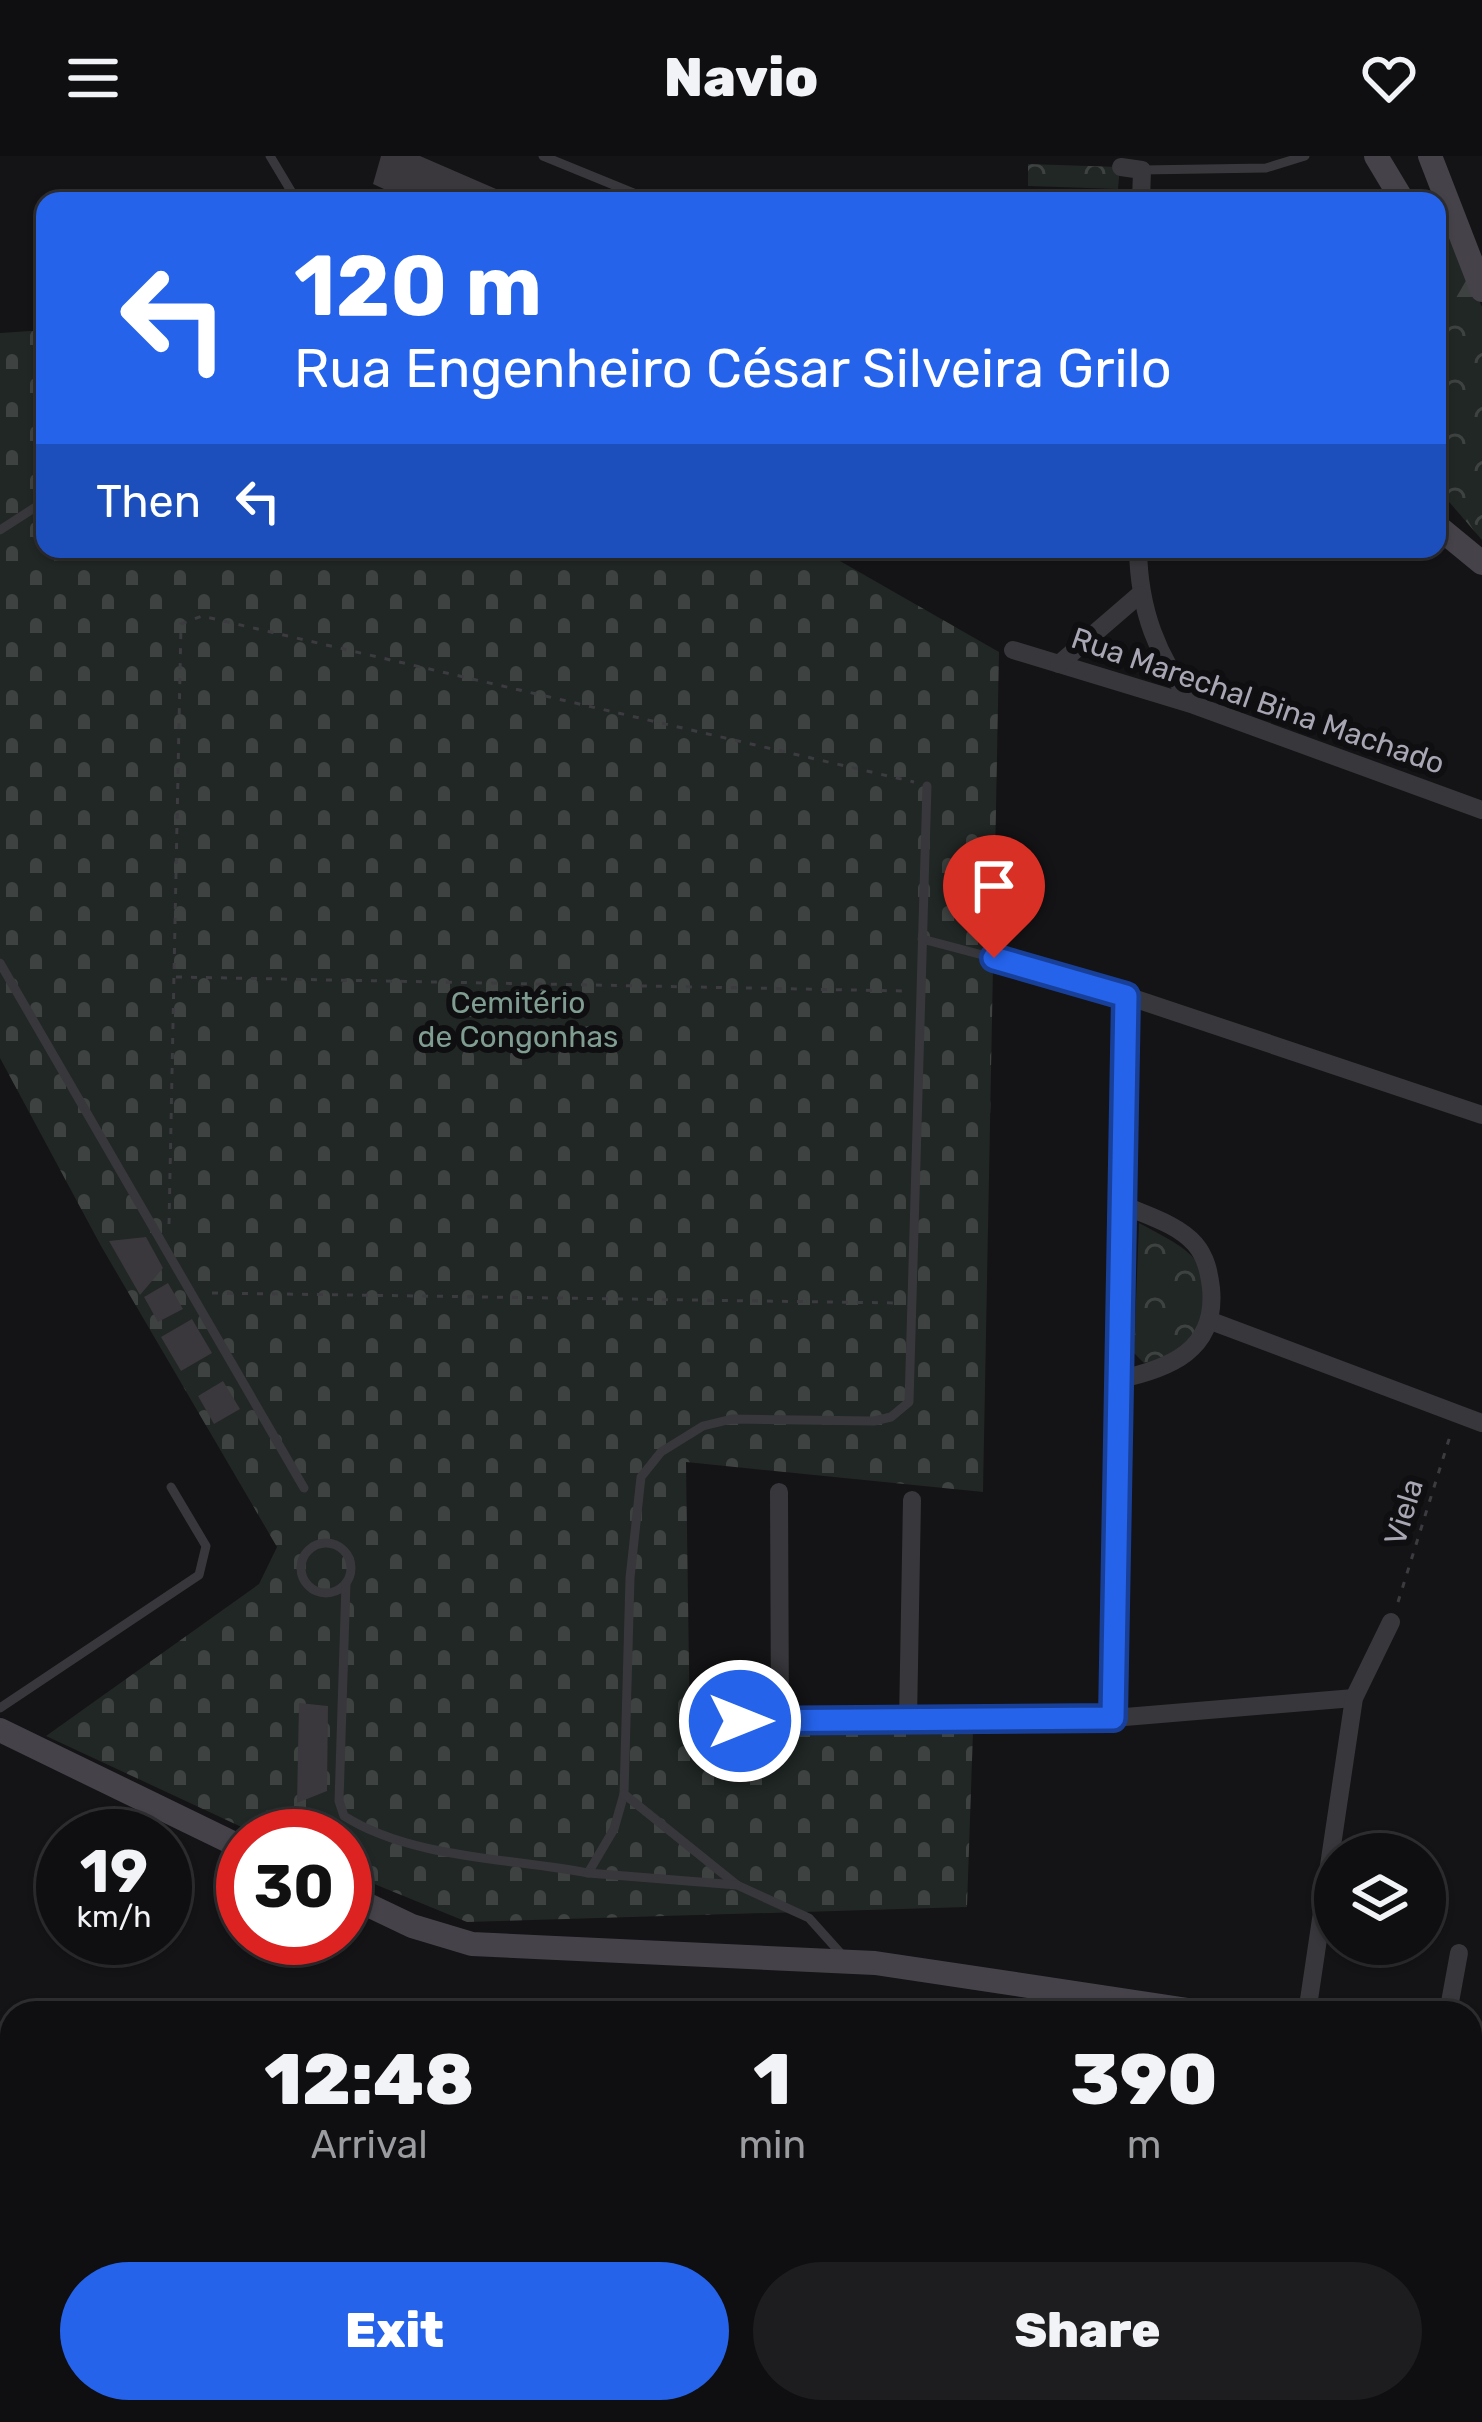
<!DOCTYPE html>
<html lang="en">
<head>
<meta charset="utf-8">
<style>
	:root { --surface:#0f0e10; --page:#1d1c1e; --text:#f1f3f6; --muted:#9b9c9f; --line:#2f2e30; --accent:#2563eb }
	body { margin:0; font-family:Rubik,sans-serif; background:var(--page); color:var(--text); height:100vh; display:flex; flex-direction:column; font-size:45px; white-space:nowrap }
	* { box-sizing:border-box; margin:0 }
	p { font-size:39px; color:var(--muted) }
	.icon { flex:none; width:66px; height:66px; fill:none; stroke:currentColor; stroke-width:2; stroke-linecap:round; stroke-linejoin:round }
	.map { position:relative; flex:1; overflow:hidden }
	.side { position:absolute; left:0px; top:1845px; width:1482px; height:423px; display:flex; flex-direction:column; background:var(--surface); border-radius:36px 36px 0 0; box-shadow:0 3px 9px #0004,0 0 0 3px var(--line) }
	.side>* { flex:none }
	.top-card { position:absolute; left:36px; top:36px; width:1410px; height:366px; border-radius:24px; box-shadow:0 3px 9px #0004,0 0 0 3px var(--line); background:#2563eb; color:#fff; overflow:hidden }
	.tools { position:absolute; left:1314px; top:1677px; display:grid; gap:24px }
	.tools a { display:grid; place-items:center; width:132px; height:132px; border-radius:50%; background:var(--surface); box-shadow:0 3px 9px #0004,0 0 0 3px var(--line); font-size:60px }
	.speed { position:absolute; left:36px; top:1653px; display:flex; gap:24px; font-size:60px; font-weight:700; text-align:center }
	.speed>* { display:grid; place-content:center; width:156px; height:156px; border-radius:50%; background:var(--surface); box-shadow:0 3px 9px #0004,0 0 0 3px var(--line); line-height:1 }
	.speed small { font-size:30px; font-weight:400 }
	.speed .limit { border:18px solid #d22; background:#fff; color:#111 }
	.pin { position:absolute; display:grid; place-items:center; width:102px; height:102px; color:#fff; margin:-123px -51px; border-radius:50% 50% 50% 0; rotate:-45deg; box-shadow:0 0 12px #0007 }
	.pin .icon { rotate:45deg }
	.me { position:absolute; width:132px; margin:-66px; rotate:90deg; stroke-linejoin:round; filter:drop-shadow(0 0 9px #0008) }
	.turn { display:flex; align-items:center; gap:42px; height:252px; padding:0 60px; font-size:54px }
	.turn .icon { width:156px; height:156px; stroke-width:2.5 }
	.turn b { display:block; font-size:84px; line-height:102px }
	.then { display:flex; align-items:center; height:114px; padding:0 60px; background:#0003; gap:24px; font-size:45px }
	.eta { display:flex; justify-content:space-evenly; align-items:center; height:204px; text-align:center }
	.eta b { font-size:72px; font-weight:800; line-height:84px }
	.button { display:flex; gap:24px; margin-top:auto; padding:24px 60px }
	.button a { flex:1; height:138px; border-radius:72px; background:var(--accent); color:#fff; font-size:48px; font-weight:800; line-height:138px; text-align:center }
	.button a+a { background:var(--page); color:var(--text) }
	header { display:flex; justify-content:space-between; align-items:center; height:156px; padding:0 60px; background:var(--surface); font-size:54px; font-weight:800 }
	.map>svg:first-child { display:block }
	.forest { fill:url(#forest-firs) }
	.cemetery { fill:url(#cemetery-stones) }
	.park { fill:url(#park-crowns) }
	.building { fill:#3a383c }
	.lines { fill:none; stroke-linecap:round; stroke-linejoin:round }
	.path { stroke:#3c3b40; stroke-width:3; stroke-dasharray:6 9; stroke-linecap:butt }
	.lane { stroke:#38373b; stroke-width:9 }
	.street { stroke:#38373b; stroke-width:18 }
	.secondary { stroke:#454349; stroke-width:24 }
	.route-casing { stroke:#184099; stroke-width:30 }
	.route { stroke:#2563eb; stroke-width:21 }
	.labels { text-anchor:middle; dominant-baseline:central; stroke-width:12; stroke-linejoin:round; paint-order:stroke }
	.street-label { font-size:30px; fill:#a9a6b4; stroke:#0f0e10 }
	.park-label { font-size:30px; fill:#7f9d91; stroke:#0f0e10 }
</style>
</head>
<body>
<header><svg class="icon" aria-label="menu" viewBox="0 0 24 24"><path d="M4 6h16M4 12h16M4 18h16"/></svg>Navio<svg class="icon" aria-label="heart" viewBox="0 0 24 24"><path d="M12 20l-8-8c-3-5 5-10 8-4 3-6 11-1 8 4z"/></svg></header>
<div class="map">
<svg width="1482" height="2266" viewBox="0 0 1482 2266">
	<defs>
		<pattern id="forest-firs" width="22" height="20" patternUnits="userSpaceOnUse" patternTransform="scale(3)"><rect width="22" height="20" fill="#202724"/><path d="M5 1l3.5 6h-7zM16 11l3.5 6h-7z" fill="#3e4341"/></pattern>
		<pattern id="cemetery-stones" width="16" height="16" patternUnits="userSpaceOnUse" patternTransform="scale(3)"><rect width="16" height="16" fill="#202724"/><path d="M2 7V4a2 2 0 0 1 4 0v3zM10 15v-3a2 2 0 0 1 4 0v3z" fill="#3e4341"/></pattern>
		<pattern id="park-crowns" width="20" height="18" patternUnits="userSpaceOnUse" patternTransform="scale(3)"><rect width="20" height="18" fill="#202724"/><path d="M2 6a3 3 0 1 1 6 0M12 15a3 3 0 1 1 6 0" fill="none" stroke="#3e4341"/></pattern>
	</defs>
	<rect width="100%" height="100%" fill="#141315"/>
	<path class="forest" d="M1437 52 1482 151V384L1437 332Z"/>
	<path class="cemetery" d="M45 174V393H819L999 496 983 1336 686 1306 690 1578 973 1576 967 1751 467 1766 345 1716V1680H261L46 1580 259 1428 277 1391 101 1090 0 902V177Z"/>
	<g class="park">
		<path d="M1028 8 1120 11 1118 33 1028 30Z"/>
		<path d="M1452 134 1482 191V374C1388 300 1465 224 1444 138Z"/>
		<path d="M1139 1067C1195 1097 1217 1105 1199 1175L1161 1208 1144 1207 1134 1197Z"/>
	</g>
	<g class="building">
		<path d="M381 0H420L503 36 507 45H410L373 28Z"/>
		<path d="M146 1081 163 1112 140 1139 109 1085Z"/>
		<path d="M168 1127 183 1153 158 1166 144 1141Z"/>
		<path d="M192 1163 212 1197 181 1215 161 1181Z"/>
		<path d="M223 1225 240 1253 214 1268 198 1240Z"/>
		<path d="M299 1547 328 1550 327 1635 297 1647Z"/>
	</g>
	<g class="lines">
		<g class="path">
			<path d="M176 821 904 835"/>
			<path d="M169 1068 181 468 202 460 914 626"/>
			<path d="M212 1137 898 1147"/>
			<path d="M1398 1446 1451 1277"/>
			<path d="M266 1656 325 1659"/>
		</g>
		<g class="lane">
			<path d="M270 0 297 45"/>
			<path d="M543 0 653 45"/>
			<path d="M1142 14 1266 12 1305 0"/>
			<path d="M0 374 45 345"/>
			<path d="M922 783 994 802"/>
			<path d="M0 807 304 1332"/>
			<circle cx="326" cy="1412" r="25"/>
			<path d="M346 1427 339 1645 344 1660C412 1703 511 1702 588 1717L614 1673 624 1638 630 1422 641 1321 661 1296 703 1270 732 1263 874 1265 891 1261 909 1246 927 630"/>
			<path d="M0 1552 199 1419 206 1390 171 1331"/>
			<path d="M624 1638 737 1729 809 1762 844 1801"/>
			<path d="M588 1717 737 1729"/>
		</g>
		<g class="street">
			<path d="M1121 11 1142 14 1141 45"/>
			<path d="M1138 393C1139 454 1157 500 1193 548"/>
			<path d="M1013 494 1194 549 1482 654"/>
			<path d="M1059 508 1139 439"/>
			<path d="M994 802 1127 840 1482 959"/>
			<path d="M1211 1165 1482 1267"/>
			<path d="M1116 1224C1170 1213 1217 1194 1211 1132 1209 1116 1206 1101 1195 1088 1178 1068 1145 1059 1121 1048"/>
			<path d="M779 1336 780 1565"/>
			<path d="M1113 1562 1127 840"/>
			<path d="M701 1565 1113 1562 1354 1542"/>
			<path d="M908 1565 912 1344"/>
			<path d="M1307 1857 1354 1542 1391 1466"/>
			<path d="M1448 1857 1459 1797"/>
		</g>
		<g class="secondary">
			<path d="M1376 0 1403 45"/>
			<path d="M1430 0 1482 134"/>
			<path d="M1437 370 1482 407"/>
			<path d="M0 1574 243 1692"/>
			<path d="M345 1738 412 1770 472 1788 875 1807 1208 1857"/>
			<path d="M1470 1899 1482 1900"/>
			<path d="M1470 1951 1482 1954"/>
		</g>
	</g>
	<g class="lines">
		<defs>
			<path id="route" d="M740 1565 1113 1562 1126 840 994 802"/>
		</defs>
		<use href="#route" class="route-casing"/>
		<use href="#route" class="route"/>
	</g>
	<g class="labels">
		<g class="street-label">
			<text transform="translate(1258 545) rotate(19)">Rua Marechal Bina Machado</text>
			<text transform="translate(1404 1356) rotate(-73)">Viela</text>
		</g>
		<g class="park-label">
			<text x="518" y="847">Cemitério<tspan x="518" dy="34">de Congonhas</tspan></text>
		</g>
	</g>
</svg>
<div class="tools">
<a><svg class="icon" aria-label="layers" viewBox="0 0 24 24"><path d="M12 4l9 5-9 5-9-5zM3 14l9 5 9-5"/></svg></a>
</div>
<div class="speed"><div>19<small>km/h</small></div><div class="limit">30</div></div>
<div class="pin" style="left:994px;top:802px;background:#d93025"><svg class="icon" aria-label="arrive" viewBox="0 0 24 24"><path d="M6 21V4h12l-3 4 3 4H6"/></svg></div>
<svg class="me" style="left:740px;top:1565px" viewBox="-20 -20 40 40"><circle r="17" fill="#2563eb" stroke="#fff" stroke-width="3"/><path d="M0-11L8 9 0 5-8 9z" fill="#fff"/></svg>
<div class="top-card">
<div class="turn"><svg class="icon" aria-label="left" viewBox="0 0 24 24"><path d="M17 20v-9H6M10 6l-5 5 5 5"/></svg><div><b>120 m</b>Rua Engenheiro César Silveira Grilo</div></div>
<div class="then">Then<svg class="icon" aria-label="left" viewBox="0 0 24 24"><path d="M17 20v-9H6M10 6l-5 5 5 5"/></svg></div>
</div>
<section class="side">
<div class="eta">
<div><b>12:48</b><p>Arrival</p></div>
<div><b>1</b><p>min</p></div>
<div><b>390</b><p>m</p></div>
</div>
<div class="button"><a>Exit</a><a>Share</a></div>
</section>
</div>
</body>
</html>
